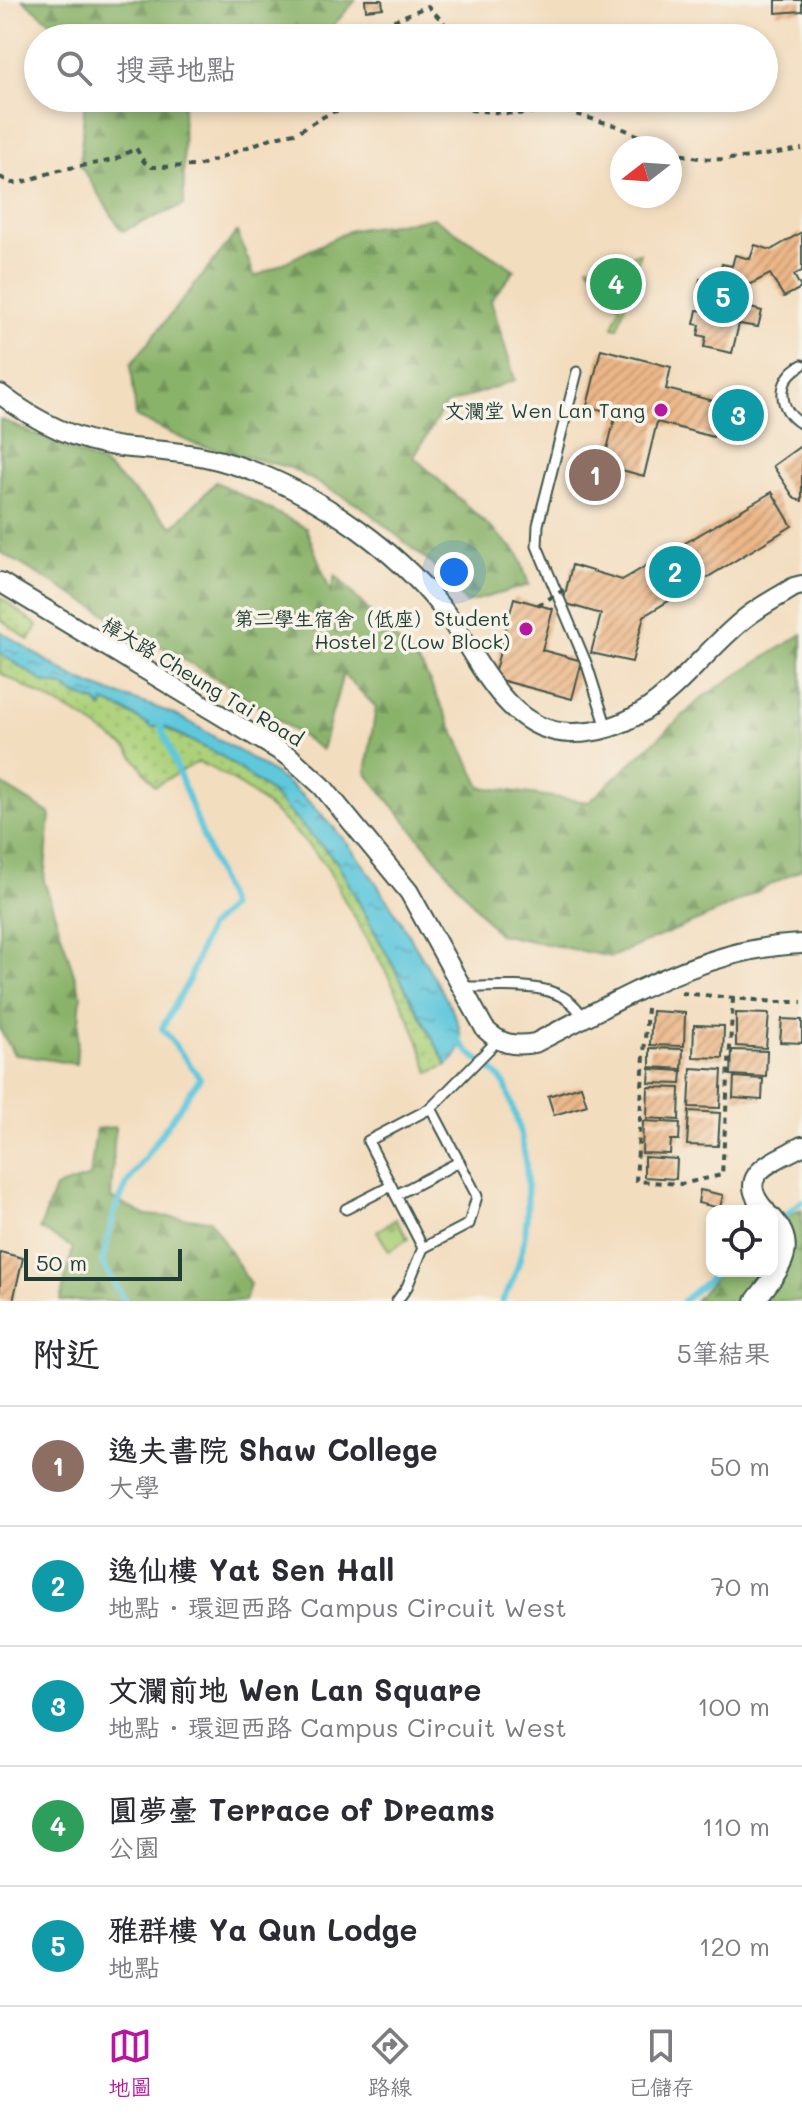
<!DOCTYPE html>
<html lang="zh-TW">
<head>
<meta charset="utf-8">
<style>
  :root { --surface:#fff; --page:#f7f7f7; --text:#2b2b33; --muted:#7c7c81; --line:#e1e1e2; --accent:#b5179e }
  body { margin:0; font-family:Mali,"LXGW WenKai TC",sans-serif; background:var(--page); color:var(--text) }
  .controls { position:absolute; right:24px; bottom:24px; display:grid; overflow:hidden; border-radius:16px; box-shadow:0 4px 12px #0003 }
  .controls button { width:72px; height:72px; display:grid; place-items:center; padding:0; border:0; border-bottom:2px solid var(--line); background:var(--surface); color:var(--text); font:40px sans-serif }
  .compass { position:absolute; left:610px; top:136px; width:72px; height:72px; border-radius:50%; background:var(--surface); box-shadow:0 4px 12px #0003; rotate:253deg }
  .scale { position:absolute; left:24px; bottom:20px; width:158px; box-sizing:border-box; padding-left:8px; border:4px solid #1f3d34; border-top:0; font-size:22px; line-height:28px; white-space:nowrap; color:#1f3d34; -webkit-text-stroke:6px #f7f3e8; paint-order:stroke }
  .you { position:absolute; left:454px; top:572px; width:28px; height:28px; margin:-20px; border:6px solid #fff; border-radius:50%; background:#1a73e8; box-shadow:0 0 0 12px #1a73e833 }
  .badge { display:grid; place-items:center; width:52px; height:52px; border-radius:50%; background:var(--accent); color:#fff; font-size:26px; font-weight:700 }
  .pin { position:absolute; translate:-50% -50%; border:4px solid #fff; box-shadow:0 2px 8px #0006 }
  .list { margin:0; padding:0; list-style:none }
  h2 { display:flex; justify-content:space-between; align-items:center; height:104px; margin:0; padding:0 32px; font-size:34px }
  h2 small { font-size:26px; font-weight:400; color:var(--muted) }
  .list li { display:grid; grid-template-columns:52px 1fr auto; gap:24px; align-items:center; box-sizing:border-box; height:120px; padding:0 32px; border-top:2px solid var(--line) }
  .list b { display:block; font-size:30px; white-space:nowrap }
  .list p { margin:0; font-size:26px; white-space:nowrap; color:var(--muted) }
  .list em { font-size:26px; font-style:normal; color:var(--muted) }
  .icon { flex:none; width:44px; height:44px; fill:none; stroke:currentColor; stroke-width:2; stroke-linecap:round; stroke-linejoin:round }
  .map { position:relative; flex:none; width:802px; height:1301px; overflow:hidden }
  .search { position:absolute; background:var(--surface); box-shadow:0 4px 12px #0003; left:24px; right:24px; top:24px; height:88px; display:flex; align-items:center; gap:20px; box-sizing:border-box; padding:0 28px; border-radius:44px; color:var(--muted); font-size:30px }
  .sheet { height:704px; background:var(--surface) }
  nav { display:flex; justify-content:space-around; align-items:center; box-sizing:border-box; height:112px; border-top:2px solid var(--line); background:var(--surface); font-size:22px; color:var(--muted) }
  nav a { display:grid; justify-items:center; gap:4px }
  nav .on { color:var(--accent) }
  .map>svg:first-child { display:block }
  .grass { fill:url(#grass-dots); stroke:#668757; stroke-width:2 }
  .forest { fill:url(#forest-firs); stroke:#54784f; stroke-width:2 }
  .cemetery { fill:url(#cemetery-stones); stroke:#668757; stroke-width:2 }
  .park { fill:url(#park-tufts); stroke:#668757; stroke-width:2 }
  .water { fill:url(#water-ripples); stroke:#408288; stroke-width:2 }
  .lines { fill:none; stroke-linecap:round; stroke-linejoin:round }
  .stream { stroke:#60c8dc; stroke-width:6 }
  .building { fill:url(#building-hatch) }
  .service-casing { stroke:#3f5549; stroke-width:13 }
  .minor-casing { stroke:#3f5549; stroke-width:22 }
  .path { stroke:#3f5549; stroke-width:4; stroke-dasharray:6 6; stroke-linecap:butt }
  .service { stroke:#fff; stroke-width:9 }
  .minor { stroke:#fff; stroke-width:18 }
  .path-bridge { stroke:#3f5549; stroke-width:4; stroke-dasharray:6 6; stroke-linecap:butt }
  .poi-dot { fill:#b5179e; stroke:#f7f3e8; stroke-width:3 }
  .labels { text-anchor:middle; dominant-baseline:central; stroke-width:7; stroke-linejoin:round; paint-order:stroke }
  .poi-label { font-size:20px; fill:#1f3d34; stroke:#f7f3e8; text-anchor:end }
  .street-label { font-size:20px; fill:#1f3d34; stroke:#f7f3e8 }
</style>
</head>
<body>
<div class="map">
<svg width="802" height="1301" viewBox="0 0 802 1301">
  <defs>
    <pattern id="grass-dots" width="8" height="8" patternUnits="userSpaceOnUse" patternTransform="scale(2)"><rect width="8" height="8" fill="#add17a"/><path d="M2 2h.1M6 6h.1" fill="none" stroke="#94b46a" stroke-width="1.8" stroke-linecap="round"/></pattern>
    <pattern id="forest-firs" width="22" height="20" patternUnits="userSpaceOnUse" patternTransform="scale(2)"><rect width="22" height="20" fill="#8ab36a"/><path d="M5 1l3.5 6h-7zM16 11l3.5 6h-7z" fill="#709358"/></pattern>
    <pattern id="cemetery-stones" width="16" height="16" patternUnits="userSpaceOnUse" patternTransform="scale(2)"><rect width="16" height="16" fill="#add17a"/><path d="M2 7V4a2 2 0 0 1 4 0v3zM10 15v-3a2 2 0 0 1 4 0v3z" fill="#94b46a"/></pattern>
    <pattern id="park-tufts" width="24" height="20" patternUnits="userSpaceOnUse" patternTransform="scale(2)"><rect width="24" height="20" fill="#add17a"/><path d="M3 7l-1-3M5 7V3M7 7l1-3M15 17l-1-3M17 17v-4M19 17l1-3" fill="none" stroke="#94b46a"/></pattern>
    <pattern id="water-ripples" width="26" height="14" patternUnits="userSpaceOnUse" patternTransform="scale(2)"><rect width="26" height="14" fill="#60c8dc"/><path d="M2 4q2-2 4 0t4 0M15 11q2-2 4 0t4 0" fill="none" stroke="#4fa4b3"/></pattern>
    <pattern id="building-hatch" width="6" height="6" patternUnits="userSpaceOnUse" patternTransform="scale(2)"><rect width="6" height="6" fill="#edb788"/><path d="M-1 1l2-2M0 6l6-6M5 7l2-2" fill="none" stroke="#bf9670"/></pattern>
  </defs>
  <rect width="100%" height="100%" fill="#f7f3e8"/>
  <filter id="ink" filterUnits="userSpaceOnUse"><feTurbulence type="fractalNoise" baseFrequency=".0125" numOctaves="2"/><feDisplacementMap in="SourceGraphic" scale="16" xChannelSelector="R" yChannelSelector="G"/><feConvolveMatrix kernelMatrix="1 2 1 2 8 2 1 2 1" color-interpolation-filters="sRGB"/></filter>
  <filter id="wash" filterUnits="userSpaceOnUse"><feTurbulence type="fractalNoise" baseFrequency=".006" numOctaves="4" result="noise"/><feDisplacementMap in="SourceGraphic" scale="32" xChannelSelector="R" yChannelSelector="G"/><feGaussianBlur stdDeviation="1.8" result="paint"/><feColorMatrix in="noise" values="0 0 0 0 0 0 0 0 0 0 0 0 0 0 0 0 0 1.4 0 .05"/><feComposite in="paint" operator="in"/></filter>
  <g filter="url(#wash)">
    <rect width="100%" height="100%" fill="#f3ddbf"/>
    <!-- grass -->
    <g class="grass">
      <path d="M 0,597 L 38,626 L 29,640 L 0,619 Z"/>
      <path d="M 0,653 L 44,682 L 63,686 L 74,694 L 96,702 L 102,708 L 104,699 L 153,728 L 161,726 L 223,757 L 268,790 L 337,862 L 447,1065 L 429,1073 C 412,1011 378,958 346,903 C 338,890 332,872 322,861 C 287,821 248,783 198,762 L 155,786 L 128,749 L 83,718 L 0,673 Z"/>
    </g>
    <!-- forest -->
    <g class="forest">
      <path d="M 23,0 L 356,0 L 322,38 L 71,38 Z"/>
      <path d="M 85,98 L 183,98 L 184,205 L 122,231 L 80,165 Z"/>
      <path d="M 434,218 L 515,270 L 491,300 L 515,380 L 445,405 L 414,457 L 518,553 L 529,585 L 466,603 L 433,565 L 362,507 L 291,468 L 194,444 L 136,417 L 131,364 L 237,232 L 255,277 L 351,230 Z"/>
      <path d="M 0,419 L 103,464 L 173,527 L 216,482 L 306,528 L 331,593 L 335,575 L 423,668 L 481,787 L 589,802 L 704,696 L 802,634 L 802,869 L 706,917 L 611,957 L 498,934 L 366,773 L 376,707 L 343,674 L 322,750 L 227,685 L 0,552 Z"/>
      <path d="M 0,783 L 50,814 L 44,881 L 81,995 L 76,1064 L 14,1054 L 0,1030 Z"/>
      <path d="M 115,1127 L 111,1198 L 145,1215 L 210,1220 L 250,1284 L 245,1301 L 60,1301 L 73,1248 L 40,1229 L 55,1188 L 90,1177 L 96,1129 Z"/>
      <path d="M 802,1209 L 802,1301 L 695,1301 L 721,1271 L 772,1271 L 772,1224 Z"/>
    </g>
    <!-- cemetery -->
    <path class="cemetery" d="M 396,1219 L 408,1239 L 389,1251 L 377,1231 Z"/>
    <!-- park -->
    <path class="park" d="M 640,253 L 618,328 L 613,327 L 620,307 L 588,266 Z"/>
    <!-- water -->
    <path class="water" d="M 0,631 C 24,646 48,663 72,676 C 105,694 142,700 175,715 C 192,722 207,733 223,742 C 252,758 284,778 308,801 C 362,852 398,916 435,979 C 449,1005 478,1042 447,1065 L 337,862 L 268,790 L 223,757 L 159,724 L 153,728 L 126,711 L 104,702 L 103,708 L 96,702 L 74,694 L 63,686 L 44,682 L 0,653 Z"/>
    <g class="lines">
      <!-- stream -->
      <g class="stream">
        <path d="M 459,1040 C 469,1058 492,1065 503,1082 C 508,1088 509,1098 512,1105 C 533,1162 535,1248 502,1301"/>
        <path d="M 777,1222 L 802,1201"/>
        <path d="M 125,1301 L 102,1263 L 115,1210 L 128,1182 L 200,1078 L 162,1028 L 189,980 L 208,928 L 230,907 L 161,726 L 155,720"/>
        <path d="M 683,1301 L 719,1271"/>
      </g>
    </g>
    <g id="blocks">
      <!-- building -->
      <g class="building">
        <path d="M 365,0 L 382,0 L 383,8 L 366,10 Z"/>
        <path d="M 776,0 L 802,0 L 802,11 L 776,13 Z"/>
        <path d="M 228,98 L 266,98 L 266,100 L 229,106 Z"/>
        <path d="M 802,232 L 802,271 L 794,275 L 801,288 L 784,297 L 770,274 L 751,284 L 741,283 L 735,304 L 762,311 L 758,327 L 739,324 L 732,353 L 704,347 L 706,337 L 698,335 L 700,325 L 694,324 L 697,310 L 705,311 L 710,290 L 698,288 L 700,279 L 709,281 L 711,272 L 720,273 L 722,264 L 732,266 L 735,255 L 750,259 L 755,245 L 771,250 Z"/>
        <path d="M 601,349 L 671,367 L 666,389 L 722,403 L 713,437 L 657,422 L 644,476 L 603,465 L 616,414 L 587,406 Z"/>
        <path d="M 802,445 L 802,501 L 795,499 L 773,466 Z"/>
        <path d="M 772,492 L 792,526 L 644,616 L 632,662 L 591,653 L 601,614 L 563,603 L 572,565 L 622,580 Z"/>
        <path d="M 514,598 L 553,609 L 542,650 L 582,661 L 572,699 L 493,678 Z"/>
        <path d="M 652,1011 L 685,1013 L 684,1046 L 650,1045 Z"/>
        <path d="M 736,1013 L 769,1014 L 766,1048 L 736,1046 Z"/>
        <path d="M 782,1019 L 802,1020 L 802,1043 L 780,1042 Z"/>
        <path d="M 694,1025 L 724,1026 L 723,1058 L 693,1057 Z"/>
        <path d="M 650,1048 L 683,1049 L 682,1069 L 650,1067 Z"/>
        <path d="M 732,1050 L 767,1051 L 766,1077 L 731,1075 Z"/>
        <path d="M 691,1068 L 722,1070 L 720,1108 L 689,1107 Z"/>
        <path d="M 650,1069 L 682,1071 L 681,1084 L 649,1083 Z"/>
        <path d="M 734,1077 L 763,1079 L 762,1100 L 733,1098 Z"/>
        <path d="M 581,1086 L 587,1105 L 554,1115 L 548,1096 Z"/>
        <path d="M 648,1087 L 680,1088 L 679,1120 L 647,1118 Z"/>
        <path d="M 689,1111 L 720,1113 L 718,1146 L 687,1145 Z"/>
        <path d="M 643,1121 L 680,1123 L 679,1140 L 671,1140 L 670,1154 L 642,1153 Z"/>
        <path d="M 644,1157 L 677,1159 L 676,1179 L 644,1177 Z"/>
        <path d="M 700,1190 L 723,1195 L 720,1208 L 698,1203 Z"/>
        <path d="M 0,1252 L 23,1258 L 13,1301 L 0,1300 Z"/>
      </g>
    </g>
  </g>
  <g filter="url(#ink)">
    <use href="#blocks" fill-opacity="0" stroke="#3f5549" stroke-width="2"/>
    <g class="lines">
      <!-- service casing -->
      <g class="service-casing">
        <g id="service">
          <path d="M 802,365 C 776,379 777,410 802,424"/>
          <path d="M 577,372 L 538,525 L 537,546 L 587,665 L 607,728"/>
          <path d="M 463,987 C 503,988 562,977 583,1018"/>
          <path d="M 431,1108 L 477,1196 L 469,1224 L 423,1248 L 368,1141 L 431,1108 L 498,1040"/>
          <path d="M 396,1195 L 459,1162"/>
          <path d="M 346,1209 L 391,1186"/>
          <path d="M 397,1301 L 407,1287 L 423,1248"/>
        </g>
      </g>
      <!-- minor casing -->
      <g class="minor-casing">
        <g id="minor">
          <path d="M 0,394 C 35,421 76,441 121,447 C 149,450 177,451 205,457 C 261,469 312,496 358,529 C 387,550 415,575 438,603 C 476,648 501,732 571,733 C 651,734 688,665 743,620 C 758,607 777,598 794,587 L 802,585"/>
          <path d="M 0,582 L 290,757 L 322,786 L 409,892 L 485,1029 C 500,1044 513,1047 535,1043 C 618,1001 706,947 802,944"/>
          <path d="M 766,1211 C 732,1174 773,1162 802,1146"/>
          <path d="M 755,1301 C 777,1272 802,1250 772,1217"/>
        </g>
      </g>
      <!-- path -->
      <g class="path">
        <path d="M 362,38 L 390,22 L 428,6 L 458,38"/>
        <path d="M 436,98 L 469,110 L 518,114 L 557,109 L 617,126 L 666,148"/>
        <path d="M 516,98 L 530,113"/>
        <path d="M 670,150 C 710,168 760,155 802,149"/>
        <path d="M 0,177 L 12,183 L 20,183 L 59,170 L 114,160 L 136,148 L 144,162 L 152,167 L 198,166 L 274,137 L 295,133 L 332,112 L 401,98"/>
        <path d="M 681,993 L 776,1002 L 802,1002"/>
        <path d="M 647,1008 L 636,1181 L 681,1184 L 722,1175 L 733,999"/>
      </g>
      <!-- service -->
      <use href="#service" class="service"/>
      <!-- minor -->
      <use href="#minor" class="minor"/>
      <!-- path-bridge -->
      <path class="path-bridge" d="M 538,605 L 567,588"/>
    </g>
  </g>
  <!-- markers -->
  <g class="poi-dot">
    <circle cx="661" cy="410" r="8"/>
    <circle cx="526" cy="629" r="8"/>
  </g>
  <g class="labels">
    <!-- poi labels -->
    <g class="poi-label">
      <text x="645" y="410">文瀾堂 Wen Lan Tang</text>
      <text x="510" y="618">第二學生宿舍（低座）Student<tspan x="510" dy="23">Hostel 2 (Low Block)</tspan></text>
    </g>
    <!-- street labels -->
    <g class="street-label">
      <text transform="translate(203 681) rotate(31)">樟大路 Cheung Tai Road</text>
    </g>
  </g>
</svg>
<div class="controls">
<button><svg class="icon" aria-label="locate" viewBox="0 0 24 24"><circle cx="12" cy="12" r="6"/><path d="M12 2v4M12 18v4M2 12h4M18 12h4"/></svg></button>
</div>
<svg class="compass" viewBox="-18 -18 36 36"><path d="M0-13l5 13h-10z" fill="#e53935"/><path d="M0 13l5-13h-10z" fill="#7c7c81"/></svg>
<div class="scale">50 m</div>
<div class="you"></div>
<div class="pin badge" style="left:595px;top:475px;background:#8d6e63">1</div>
<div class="pin badge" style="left:675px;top:572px;background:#0f9aa8">2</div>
<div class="pin badge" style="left:738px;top:415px;background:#0f9aa8">3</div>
<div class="pin badge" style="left:616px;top:284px;background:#2e9e5b">4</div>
<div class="pin badge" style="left:723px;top:297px;background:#0f9aa8">5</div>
<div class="search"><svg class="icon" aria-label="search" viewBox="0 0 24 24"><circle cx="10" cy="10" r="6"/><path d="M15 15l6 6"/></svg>搜尋地點</div>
</div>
<section class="sheet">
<h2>附近<small>5筆結果</small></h2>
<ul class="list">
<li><span class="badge" style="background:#8d6e63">1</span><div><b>逸夫書院 Shaw College</b><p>大學</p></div><em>50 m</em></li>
<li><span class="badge" style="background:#0f9aa8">2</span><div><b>逸仙樓 Yat Sen Hall</b><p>地點 · 環迴西路 Campus Circuit West</p></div><em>70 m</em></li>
<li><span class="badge" style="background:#0f9aa8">3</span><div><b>文瀾前地 Wen Lan Square</b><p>地點 · 環迴西路 Campus Circuit West</p></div><em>100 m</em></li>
<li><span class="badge" style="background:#2e9e5b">4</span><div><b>圓夢臺 Terrace of Dreams</b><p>公園</p></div><em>110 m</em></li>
<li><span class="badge" style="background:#0f9aa8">5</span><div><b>雅群樓 Ya Qun Lodge</b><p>地點</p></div><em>120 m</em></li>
</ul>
</section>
<nav>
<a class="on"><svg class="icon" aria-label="map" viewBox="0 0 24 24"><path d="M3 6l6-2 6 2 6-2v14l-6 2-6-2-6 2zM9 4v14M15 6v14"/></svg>地圖</a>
<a><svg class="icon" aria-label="directions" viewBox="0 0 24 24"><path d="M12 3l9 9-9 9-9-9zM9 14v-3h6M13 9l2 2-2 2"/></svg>路線</a>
<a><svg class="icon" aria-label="saved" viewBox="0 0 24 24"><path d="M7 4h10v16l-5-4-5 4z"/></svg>已儲存</a>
</nav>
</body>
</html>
